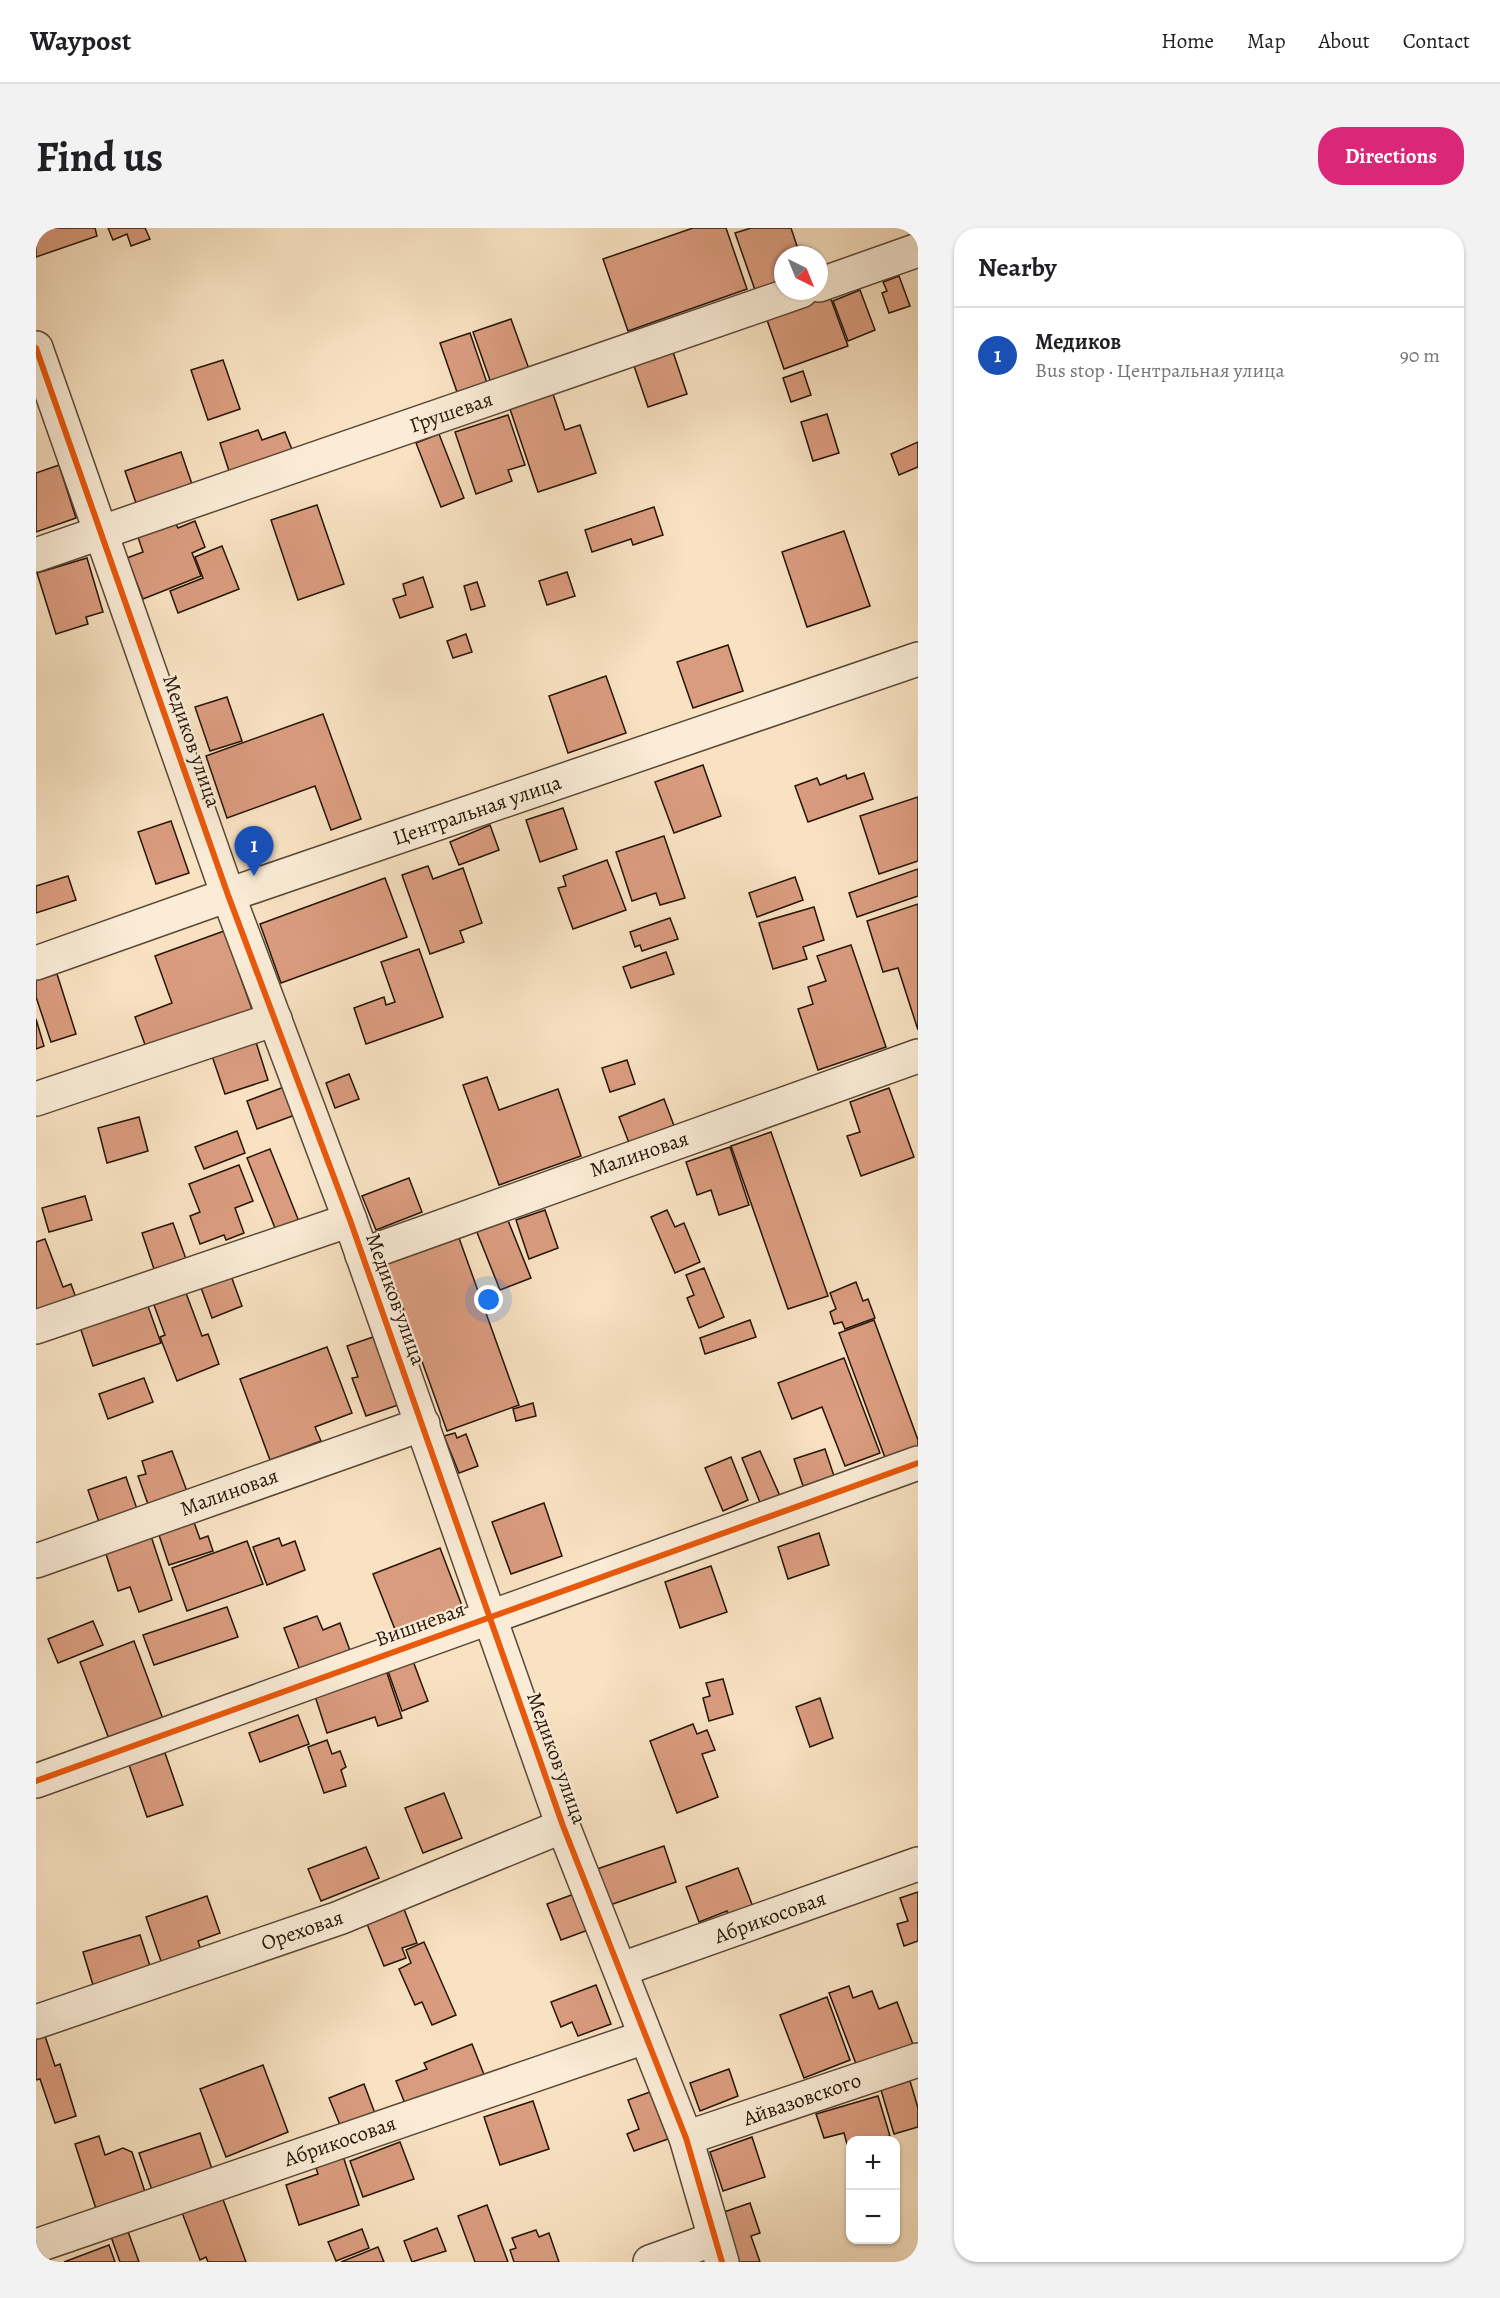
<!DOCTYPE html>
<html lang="en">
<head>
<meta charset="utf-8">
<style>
  :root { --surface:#fff; --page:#f2f2f2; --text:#202124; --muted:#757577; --line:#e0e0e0; --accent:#db2777 }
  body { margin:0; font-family:Alegreya,serif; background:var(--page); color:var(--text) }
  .controls { position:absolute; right:18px; bottom:18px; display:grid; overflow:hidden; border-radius:12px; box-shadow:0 2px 4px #0004 }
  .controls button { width:54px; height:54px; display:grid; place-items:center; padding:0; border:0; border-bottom:2px solid var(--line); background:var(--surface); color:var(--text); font:30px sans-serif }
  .compass { position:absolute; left:738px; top:18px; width:54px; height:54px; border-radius:50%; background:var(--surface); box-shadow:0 2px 4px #0004; rotate:137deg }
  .you { position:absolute; left:453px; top:1072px; width:21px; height:21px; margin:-15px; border:4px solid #fff; border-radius:50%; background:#1a73e8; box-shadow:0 0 0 9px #1a73e833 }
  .badge { display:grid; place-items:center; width:39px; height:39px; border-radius:50%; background:var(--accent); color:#fff; font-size:20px; font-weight:700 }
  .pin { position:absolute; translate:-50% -50px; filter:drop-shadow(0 2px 3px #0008) }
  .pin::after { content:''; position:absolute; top:32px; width:21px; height:18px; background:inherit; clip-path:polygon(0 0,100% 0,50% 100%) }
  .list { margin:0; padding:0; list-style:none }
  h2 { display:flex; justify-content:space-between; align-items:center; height:78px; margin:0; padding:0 24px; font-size:26px }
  h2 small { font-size:20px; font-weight:400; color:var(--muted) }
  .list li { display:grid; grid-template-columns:39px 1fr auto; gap:18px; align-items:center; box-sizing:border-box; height:96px; padding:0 24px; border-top:2px solid var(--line) }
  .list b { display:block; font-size:22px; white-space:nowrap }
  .list p { margin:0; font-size:20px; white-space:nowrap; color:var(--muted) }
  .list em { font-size:20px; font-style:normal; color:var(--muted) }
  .map { position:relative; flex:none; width:882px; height:2034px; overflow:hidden; border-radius:24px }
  header { display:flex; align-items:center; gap:36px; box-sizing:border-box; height:84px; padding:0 30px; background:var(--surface); border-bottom:2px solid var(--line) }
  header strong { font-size:28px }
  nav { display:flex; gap:33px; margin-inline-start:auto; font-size:21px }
  .intro { display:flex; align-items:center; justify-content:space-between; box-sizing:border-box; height:144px; padding:0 36px }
  h1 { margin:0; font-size:42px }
  .button { padding:15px 27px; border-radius:24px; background:var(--accent); color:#fff; font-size:21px; font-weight:700 }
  main { display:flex; gap:36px; padding:0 36px }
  aside { flex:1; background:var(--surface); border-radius:24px; box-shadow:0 2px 4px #0004 }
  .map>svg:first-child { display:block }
  .building { fill:#da9c7f; stroke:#261507; stroke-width:1.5 }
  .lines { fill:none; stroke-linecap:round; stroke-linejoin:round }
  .minor-casing { stroke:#5a4836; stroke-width:36 }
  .minor { stroke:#faecd7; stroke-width:33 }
  .cycleway-casing { stroke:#faecd7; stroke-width:10 }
  .cycleway { stroke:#e8590c; stroke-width:6 }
  .labels { text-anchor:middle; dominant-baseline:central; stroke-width:4.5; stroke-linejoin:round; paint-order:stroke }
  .street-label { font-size:21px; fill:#261507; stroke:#faecd7 }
</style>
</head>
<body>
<header>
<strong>Waypost</strong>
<nav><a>Home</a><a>Map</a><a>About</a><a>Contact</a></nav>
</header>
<div class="intro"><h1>Find us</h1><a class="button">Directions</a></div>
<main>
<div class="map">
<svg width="882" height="2034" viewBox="0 0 882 2034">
  <rect width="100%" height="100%" fill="#f8e2c2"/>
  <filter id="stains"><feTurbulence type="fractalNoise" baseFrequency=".00333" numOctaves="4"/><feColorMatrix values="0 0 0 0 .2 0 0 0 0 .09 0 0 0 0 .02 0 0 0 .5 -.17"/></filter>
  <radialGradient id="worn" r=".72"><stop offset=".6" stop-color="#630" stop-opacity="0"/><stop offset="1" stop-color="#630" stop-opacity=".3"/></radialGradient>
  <!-- building -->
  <g class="building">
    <path d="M 0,0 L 59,0 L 61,8 L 0,29 Z"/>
    <path d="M 72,0 L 109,0 L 114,11 L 95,18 L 91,6 L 77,12 Z"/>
    <path d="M 657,0 L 690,0 L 711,61 L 592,103 L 567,31 Z"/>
    <path d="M 715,0 L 755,0 L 764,27 L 747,27 L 747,53 L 719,62 L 699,5 Z"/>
    <path d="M 863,48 L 874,78 L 853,85 L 846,65 L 851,63 L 847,54 Z"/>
    <path d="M 824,62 L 839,102 L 812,113 L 797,73 Z"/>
    <path d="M 793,66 L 812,118 L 748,141 L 730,89 Z"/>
    <path d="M 475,91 L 493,141 L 455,155 L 437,104 Z"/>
    <path d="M 434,105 L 451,155 L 421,164 L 404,115 Z"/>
    <path d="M 637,124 L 651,166 L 612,179 L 598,138 Z"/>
    <path d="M 187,132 L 204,181 L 172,192 L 155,142 Z"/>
    <path d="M 767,143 L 775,167 L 755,174 L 747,150 Z"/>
    <path d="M 517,166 L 529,202 L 544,197 L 560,245 L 502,264 L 474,181 Z"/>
    <path d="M 791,186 L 803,225 L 777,233 L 765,194 Z"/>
    <path d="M 472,187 L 489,237 L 472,242 L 476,253 L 440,266 L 419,204 Z"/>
    <path d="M 222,202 L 226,212 L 249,204 L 257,224 L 194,246 L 184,215 Z"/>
    <path d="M 403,206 L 428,270 L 405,279 L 380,215 Z"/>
    <path d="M 882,214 L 882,239 L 863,247 L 855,226 Z"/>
    <path d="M 145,224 L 157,259 L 101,278 L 89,243 Z"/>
    <path d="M 23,237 L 40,290 L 0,304 L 0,245 Z"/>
    <path d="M 281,277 L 308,356 L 262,372 L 235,292 Z"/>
    <path d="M 618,279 L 627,307 L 597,317 L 595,311 L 556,324 L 549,302 Z"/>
    <path d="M 138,292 L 142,300 L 159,293 L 169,319 L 156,325 L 165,348 L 107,371 L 91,330 L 107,324 L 101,306 Z"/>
    <path d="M 808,303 L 834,378 L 771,399 L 746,324 Z"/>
    <path d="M 186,318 L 203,361 L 142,385 L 134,363 L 167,350 L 159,329 Z"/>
    <path d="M 51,330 L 67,384 L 50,389 L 52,396 L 20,406 L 1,345 Z"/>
    <path d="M 531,344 L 539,368 L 511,377 L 503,353 Z"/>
    <path d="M 387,349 L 397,379 L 364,390 L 357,371 L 370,367 L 367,356 Z"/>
    <path d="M 441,354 L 449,378 L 435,382 L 428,358 Z"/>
    <path d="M 430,406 L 436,424 L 417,430 L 411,413 Z"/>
    <path d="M 692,417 L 707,463 L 657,480 L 641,434 Z"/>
    <path d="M 570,448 L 590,505 L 532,525 L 513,468 Z"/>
    <path d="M 191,469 L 206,513 L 174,523 L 159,479 Z"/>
    <path d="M 287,486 L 325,591 L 295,602 L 279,558 L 191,590 L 170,528 Z"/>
    <path d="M 667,537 L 685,588 L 638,605 L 619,554 Z"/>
    <path d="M 828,545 L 837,571 L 772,594 L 759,558 L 781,550 L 784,557 L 810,547 L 811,551 Z"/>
    <path d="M 882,569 L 882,633 L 843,646 L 824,588 Z"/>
    <path d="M 527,580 L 541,621 L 504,634 L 490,592 Z"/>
    <path d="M 135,593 L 153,645 L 120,656 L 102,604 Z"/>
    <path d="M 454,597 L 463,622 L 423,637 L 414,614 Z"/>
    <path d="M 628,608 L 649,670 L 624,677 L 620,665 L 596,673 L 580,624 Z"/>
    <path d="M 571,632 L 590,682 L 537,701 L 522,660 L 530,658 L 527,648 Z"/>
    <path d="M 392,638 L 397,651 L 427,640 L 446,695 L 424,703 L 428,714 L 394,726 L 366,647 Z"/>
    <path d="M 882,641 L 882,668 L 821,689 L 813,665 Z"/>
    <path d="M 32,648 L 40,672 L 0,685 L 0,658 Z"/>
    <path d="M 759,649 L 767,672 L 721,689 L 713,665 Z"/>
    <path d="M 349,650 L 371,709 L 245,755 L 224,696 Z"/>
    <path d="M 882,676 L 882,802 L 862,740 L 847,744 L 831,693 Z"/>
    <path d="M 778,679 L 788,712 L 767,719 L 771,731 L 737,741 L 723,695 Z"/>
    <path d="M 634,690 L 642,711 L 606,723 L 604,717 L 599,719 L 594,704 Z"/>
    <path d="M 188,703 L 218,787 L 112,825 L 99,789 L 136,775 L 119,728 Z"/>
    <path d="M 815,717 L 850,819 L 782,842 L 762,781 L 777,776 L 772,759 L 790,753 L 781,728 Z"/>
    <path d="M 383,721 L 407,789 L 330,816 L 318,780 L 348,769 L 350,777 L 359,774 L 345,734 Z"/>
    <path d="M 630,724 L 638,746 L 595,760 L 587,739 Z"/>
    <path d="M 21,746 L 40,806 L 15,814 L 0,769 L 0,752 Z"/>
    <path d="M 0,791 L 8,818 L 0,821 Z"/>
    <path d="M 219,811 L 232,852 L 189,866 L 175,825 Z"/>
    <path d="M 591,832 L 599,856 L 574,864 L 566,840 Z"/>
    <path d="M 313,846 L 323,871 L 299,880 L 290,855 Z"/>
    <path d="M 451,849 L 463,882 L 522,861 L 545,928 L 463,957 L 427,857 Z"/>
    <path d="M 248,859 L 259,887 L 221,901 L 211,873 Z"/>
    <path d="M 853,860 L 878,929 L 825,948 L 811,908 L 824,904 L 814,874 Z"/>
    <path d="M 628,871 L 640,903 L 595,920 L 583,889 Z"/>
    <path d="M 103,889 L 112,923 L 71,935 L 62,900 Z"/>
    <path d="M 201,903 L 209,925 L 168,941 L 159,919 Z"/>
    <path d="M 735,904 L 792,1068 L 752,1081 L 695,918 Z"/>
    <path d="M 694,919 L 713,977 L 683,987 L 675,962 L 661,967 L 650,934 Z"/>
    <path d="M 234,921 L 264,996 L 241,1005 L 211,930 Z"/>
    <path d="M 203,937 L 217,973 L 199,980 L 208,1005 L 190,1012 L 188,1007 L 164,1016 L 154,988 L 164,984 L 153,956 Z"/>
    <path d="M 373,950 L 386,984 L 340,1002 L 326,968 Z"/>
    <path d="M 49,968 L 56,992 L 13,1004 L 6,980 Z"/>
    <path d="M 509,982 L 522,1020 L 493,1031 L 480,992 Z"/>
    <path d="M 631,982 L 639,999 L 648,995 L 664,1034 L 639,1045 L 615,989 Z"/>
    <path d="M 471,990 L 495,1050 L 464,1062 L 440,1002 Z"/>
    <path d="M 137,995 L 150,1031 L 118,1041 L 106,1005 Z"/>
    <path d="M 423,1010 L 483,1177 L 411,1203 L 351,1036 Z"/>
    <path d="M 9,1011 L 27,1059 L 35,1056 L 40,1070 L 0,1085 L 0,1014 Z"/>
    <path d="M 668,1040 L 688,1089 L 663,1100 L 651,1070 L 658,1067 L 650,1047 Z"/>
    <path d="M 194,1045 L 206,1078 L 176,1090 L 164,1057 Z"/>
    <path d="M 820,1054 L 827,1073 L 832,1071 L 839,1090 L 809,1101 L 806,1094 L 798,1096 L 794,1084 L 800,1081 L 794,1065 Z"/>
    <path d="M 150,1065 L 166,1108 L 172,1106 L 183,1136 L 141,1153 L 124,1109 L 129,1107 L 118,1077 Z"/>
    <path d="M 108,1067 L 125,1115 L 57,1138 L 41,1090 Z"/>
    <path d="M 714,1092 L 720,1109 L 669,1126 L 664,1110 Z"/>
    <path d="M 838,1092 L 882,1212 L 882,1224 L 851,1235 L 803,1105 Z"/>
    <path d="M 337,1109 L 362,1177 L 330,1188 L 316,1150 L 322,1149 L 311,1118 Z"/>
    <path d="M 291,1119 L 316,1185 L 279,1199 L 285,1213 L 234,1232 L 204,1151 Z"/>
    <path d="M 808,1130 L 844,1225 L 809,1238 L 786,1179 L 756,1191 L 742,1155 Z"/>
    <path d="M 108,1150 L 117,1174 L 72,1191 L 63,1166 Z"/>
    <path d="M 497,1175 L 500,1188 L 480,1193 L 477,1181 Z"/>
    <path d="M 419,1205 L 421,1210 L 430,1206 L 442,1238 L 423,1245 L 408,1208 Z"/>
    <path d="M 789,1221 L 798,1248 L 767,1258 L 758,1231 Z"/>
    <path d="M 136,1223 L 152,1266 L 113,1279 L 102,1248 L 110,1246 L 106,1233 Z"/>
    <path d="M 724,1223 L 744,1268 L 725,1277 L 706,1230 Z"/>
    <path d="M 695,1229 L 712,1272 L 687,1283 L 669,1240 Z"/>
    <path d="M 90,1249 L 103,1287 L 65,1300 L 52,1262 Z"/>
    <path d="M 508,1275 L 526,1328 L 475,1346 L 456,1294 Z"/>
    <path d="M 155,1286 L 164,1311 L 172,1308 L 177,1323 L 133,1337 L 120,1298 Z"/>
    <path d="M 114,1305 L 136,1372 L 103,1384 L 94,1359 L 82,1363 L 68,1320 Z"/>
    <path d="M 783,1305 L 793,1337 L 752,1351 L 742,1319 Z"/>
    <path d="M 243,1310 L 246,1318 L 259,1313 L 269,1342 L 231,1357 L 217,1319 Z"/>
    <path d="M 211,1313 L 227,1356 L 151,1383 L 136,1340 Z"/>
    <path d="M 404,1320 L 428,1383 L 362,1409 L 337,1346 Z"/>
    <path d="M 675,1338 L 691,1384 L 644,1400 L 629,1354 Z"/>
    <path d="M 191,1379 L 202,1409 L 118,1437 L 107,1407 Z"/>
    <path d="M 281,1388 L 287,1402 L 304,1395 L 316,1428 L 266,1448 L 248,1400 Z"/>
    <path d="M 57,1393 L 67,1417 L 22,1435 L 12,1411 Z"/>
    <path d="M 98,1413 L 127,1491 L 73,1511 L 44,1434 Z"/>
    <path d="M 377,1433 L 392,1473 L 366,1483 L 352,1443 Z"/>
    <path d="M 349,1439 L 366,1490 L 342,1498 L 339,1489 L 291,1505 L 277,1462 Z"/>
    <path d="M 687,1451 L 697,1486 L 673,1493 L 667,1470 L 674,1468 L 670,1455 Z"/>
    <path d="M 784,1470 L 797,1510 L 774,1519 L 760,1479 Z"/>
    <path d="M 262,1487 L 273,1516 L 224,1534 L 213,1505 Z"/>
    <path d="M 657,1496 L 661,1506 L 671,1502 L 679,1522 L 666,1526 L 682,1569 L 641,1585 L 614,1513 Z"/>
    <path d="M 291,1512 L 296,1526 L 304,1523 L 310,1539 L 305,1542 L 310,1558 L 288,1565 L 272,1519 Z"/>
    <path d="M 129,1525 L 147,1577 L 111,1589 L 93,1537 Z"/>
    <path d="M 408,1565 L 426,1610 L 387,1625 L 369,1580 Z"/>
    <path d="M 628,1618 L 640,1654 L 574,1677 L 561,1641 Z"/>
    <path d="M 330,1619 L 343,1650 L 285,1673 L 272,1641 Z"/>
    <path d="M 702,1640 L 719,1684 L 695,1694 L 691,1683 L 663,1694 L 650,1659 Z"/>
    <path d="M 882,1664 L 882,1713 L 868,1718 L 861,1696 L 872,1693 L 864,1670 Z"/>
    <path d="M 538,1666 L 552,1702 L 525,1712 L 511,1676 Z"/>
    <path d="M 171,1668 L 184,1705 L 162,1713 L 166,1725 L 127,1739 L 110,1689 Z"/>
    <path d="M 368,1681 L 381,1715 L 366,1720 L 370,1730 L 348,1738 L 331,1696 Z"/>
    <path d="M 104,1707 L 114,1738 L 57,1757 L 47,1724 Z"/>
    <path d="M 388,1714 L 420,1787 L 396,1797 L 386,1774 L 379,1777 L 363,1741 L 375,1735 L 370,1722 Z"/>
    <path d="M 560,1757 L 575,1796 L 542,1808 L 536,1794 L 525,1799 L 515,1774 Z"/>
    <path d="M 813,1758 L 817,1770 L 836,1763 L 843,1781 L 861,1774 L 878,1819 L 822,1841 L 793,1765 Z"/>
    <path d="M 791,1769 L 814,1832 L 768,1850 L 744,1787 Z"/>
    <path d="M 8,1805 L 19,1838 L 24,1836 L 40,1888 L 19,1895 L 4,1851 L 0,1852 L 0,1808 Z"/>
    <path d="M 436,1816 L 449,1849 L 370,1878 L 360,1853 L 391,1841 L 388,1835 Z"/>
    <path d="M 227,1837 L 252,1904 L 190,1929 L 164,1861 Z"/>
    <path d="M 693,1841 L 702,1868 L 664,1883 L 654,1855 Z"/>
    <path d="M 874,1853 L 882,1880 L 882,1899 L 858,1906 L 845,1862 Z"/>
    <path d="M 328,1856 L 340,1888 L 306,1902 L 293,1870 Z"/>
    <path d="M 614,1864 L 632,1911 L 598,1923 L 591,1906 L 603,1901 L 592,1872 Z"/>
    <path d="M 842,1868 L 854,1908 L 837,1912 L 814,1912 L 814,1919 L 812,1920 L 808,1905 L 788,1910 L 780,1886 Z"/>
    <path d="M 497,1873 L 513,1921 L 464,1937 L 448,1889 Z"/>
    <path d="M 164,1905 L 176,1941 L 116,1962 L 103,1925 Z"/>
    <path d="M 63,1908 L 69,1927 L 87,1920 L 96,1924 L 111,1970 L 62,1987 L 39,1916 Z"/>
    <path d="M 716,1909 L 729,1949 L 687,1963 L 674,1924 Z"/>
    <path d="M 364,1914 L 378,1951 L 327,1969 L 314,1933 Z"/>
    <path d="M 306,1925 L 323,1977 L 263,1997 L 250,1957 L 282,1946 L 278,1934 Z"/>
    <path d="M 185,1966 L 210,2034 L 172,2034 L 170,2029 L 164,2032 L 145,1982 Z"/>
    <path d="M 714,1975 L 724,2005 L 715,2008 L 724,2034 L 702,2034 L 685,1985 Z"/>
    <path d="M 451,1977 L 472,2034 L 439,2034 L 422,1988 Z"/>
    <path d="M 90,1998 L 103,2034 L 84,2034 L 73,2003 Z"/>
    <path d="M 401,2000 L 410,2023 L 376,2034 L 368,2013 Z"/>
    <path d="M 326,2001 L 333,2020 L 300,2033 L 292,2014 Z"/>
    <path d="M 500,2002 L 503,2009 L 513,2005 L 523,2034 L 478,2034 L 474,2022 L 480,2020 L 476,2010 Z"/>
    <path d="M 73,2017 L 79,2034 L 28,2034 Z"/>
    <path d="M 342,2019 L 348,2034 L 305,2034 Z"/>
  </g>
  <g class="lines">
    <!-- minor casing -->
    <g class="minor-casing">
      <g id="minor">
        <path d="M 783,57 L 882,22"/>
        <path d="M 0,120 L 192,667 L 314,992 L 527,1598 L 650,1910 L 686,2034"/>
        <path d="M 0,327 L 765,63"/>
        <path d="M 0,735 L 192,667 L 882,431"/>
        <path d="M 0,871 L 239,791"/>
        <path d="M 326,1027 L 882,828"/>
        <path d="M 0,1099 L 314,992"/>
        <path d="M 0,1333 L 387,1196"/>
        <path d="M 0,1553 L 882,1235"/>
        <path d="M 586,1741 L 882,1636"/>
        <path d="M 0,1794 L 303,1690 L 527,1598"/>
        <path d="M 650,1910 L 882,1832"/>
        <path d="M 0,2018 L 609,1809"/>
        <path d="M 614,2034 L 678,2011"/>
      </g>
    </g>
    <!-- minor -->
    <use href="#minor" class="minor"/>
    <!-- cycleway casing -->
    <g class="cycleway-casing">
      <g id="cycleway">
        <path d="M 0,120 L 192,667 L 314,992 L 527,1598 L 650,1910 L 686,2034"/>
        <path d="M 0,1553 L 882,1235"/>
      </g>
    </g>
    <!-- cycleway -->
    <use href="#cycleway" class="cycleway"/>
  </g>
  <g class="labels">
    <!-- street labels -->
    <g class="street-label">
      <text transform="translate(415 184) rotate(-19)">Грушевая</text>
      <text transform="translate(156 513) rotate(71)">Медиков улица</text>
      <text transform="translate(441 582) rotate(-19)">Центральная улица</text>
      <text transform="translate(603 926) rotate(-19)">Малиновая</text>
      <text transform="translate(360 1071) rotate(70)">Медиков улица</text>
      <text transform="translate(193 1264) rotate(-20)">Малиновая</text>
      <text transform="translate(384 1396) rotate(-20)">Вишневая</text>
      <text transform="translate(521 1530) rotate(70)">Медиков улица</text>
      <text transform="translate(734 1689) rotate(-20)">Абрикосовая</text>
      <text transform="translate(266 1702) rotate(-19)">Ореховая</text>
      <text transform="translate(766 1871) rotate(-19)">Айвазовского</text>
      <text transform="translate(304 1913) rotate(-19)">Абрикосовая</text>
    </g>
  </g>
  <rect width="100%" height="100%" filter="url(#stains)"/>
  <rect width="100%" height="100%" fill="url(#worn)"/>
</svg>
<div class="controls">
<button>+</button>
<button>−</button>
</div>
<svg class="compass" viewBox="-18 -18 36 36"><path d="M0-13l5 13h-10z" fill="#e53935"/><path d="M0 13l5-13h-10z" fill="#757577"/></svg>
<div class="you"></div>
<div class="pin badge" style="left:218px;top:648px;background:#1a4fb4">1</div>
</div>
<aside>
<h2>Nearby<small></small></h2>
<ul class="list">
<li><span class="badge" style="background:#1a4fb4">1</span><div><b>Медиков</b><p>Bus stop · Центральная улица</p></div><em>90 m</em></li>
</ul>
</aside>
</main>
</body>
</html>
